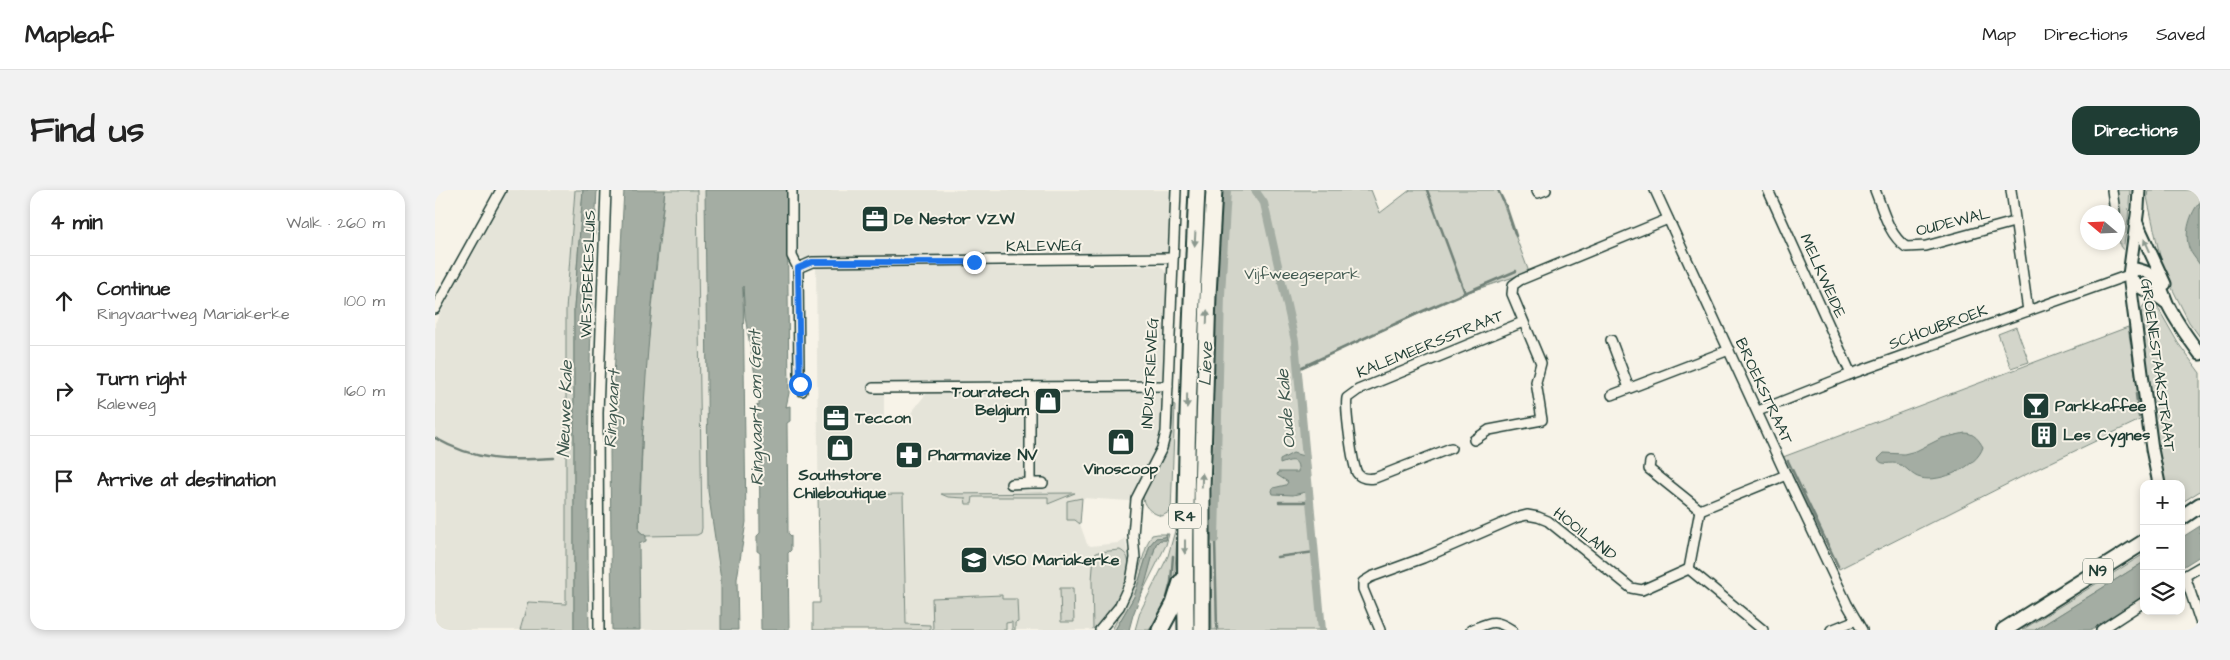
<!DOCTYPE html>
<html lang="en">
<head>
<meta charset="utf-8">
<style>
  :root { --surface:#fff; --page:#f2f2f2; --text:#222; --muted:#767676; --line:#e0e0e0; --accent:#1f3d34 }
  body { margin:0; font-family:"Architects Daughter",sans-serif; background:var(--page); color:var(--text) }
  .controls { position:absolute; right:15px; bottom:15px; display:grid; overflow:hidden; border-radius:10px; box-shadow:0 2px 8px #0003 }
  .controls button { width:45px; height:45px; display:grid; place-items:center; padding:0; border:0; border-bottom:1px solid var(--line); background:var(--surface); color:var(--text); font:25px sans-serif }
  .compass { position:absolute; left:1645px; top:15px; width:45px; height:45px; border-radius:50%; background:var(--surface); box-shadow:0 2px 8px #0003; rotate:289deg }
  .stop { position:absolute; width:15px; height:15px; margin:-11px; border:4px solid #1a73e8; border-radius:50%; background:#fff }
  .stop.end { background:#1a73e8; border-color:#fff; box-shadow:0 1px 5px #0008 }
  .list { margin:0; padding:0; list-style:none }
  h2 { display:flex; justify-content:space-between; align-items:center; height:65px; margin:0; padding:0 20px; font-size:21px }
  h2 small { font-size:16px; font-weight:400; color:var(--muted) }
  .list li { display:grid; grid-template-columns:32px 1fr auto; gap:15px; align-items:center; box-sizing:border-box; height:90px; padding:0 20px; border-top:1px solid var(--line) }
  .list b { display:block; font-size:19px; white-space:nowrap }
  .list p { margin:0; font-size:16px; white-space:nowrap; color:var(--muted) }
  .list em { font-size:16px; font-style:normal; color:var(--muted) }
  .icon { flex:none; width:28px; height:28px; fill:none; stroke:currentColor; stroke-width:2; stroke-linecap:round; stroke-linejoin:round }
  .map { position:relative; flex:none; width:1765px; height:440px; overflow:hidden; border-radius:15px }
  header { display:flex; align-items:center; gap:30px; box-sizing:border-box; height:70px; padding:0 25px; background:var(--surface); border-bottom:1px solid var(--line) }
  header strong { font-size:24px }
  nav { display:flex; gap:28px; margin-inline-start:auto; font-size:18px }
  .intro { display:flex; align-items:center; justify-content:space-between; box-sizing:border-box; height:120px; padding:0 30px }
  h1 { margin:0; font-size:35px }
  .button { padding:12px 22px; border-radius:15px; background:var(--accent); color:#fff; font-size:18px; font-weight:700 }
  main { display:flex; gap:30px; padding:0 30px }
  aside { flex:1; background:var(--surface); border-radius:15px; box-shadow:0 2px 8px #0003 }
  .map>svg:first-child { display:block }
  .built { fill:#e5e4d9 }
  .green { fill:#d3d5ca; stroke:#79897f }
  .water { fill:#a4ada3; stroke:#6f8077 }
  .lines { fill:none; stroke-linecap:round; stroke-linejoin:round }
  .stream { stroke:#6f8077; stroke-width:2.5 }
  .canal { stroke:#a4ada3; stroke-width:8 }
  .minor-casing { stroke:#1f3d34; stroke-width:12 }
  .tertiary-casing { stroke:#1f3d34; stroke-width:15 }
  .primary-casing { stroke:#1f3d34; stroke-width:18 }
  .trunk-casing { stroke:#1f3d34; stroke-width:19 }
  .minor { stroke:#f7f3e8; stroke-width:9 }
  .tertiary { stroke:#f7f3e8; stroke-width:11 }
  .primary { stroke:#f7f3e8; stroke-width:14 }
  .trunk { stroke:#f7f3e8; stroke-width:15 }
  .oneway { fill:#8b988e }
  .route { stroke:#1a73e8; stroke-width:6 }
  .labels { text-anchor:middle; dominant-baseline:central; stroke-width:4; stroke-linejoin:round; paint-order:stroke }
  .shield { fill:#f7f3e8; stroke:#60746a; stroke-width:1 }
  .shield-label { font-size:15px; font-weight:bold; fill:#1f3d34 }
  .poi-label { font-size:16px; font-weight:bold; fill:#1f3d34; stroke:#f7f3e8; text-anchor:start }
  .street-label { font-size:16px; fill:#1f3d34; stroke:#f7f3e8 }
  .park-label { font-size:16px; fill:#435b52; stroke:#f7f3e8 }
  .water-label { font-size:18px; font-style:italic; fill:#405950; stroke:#f7f3e8 }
</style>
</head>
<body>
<header>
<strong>Mapleaf</strong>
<nav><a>Map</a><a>Directions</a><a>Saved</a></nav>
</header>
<div class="intro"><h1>Find us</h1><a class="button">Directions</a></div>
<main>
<aside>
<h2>4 min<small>Walk · 260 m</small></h2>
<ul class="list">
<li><svg class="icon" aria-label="ahead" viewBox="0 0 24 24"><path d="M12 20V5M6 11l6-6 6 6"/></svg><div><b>Continue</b><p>Ringvaartweg Mariakerke</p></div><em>100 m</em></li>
<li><svg class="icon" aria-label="right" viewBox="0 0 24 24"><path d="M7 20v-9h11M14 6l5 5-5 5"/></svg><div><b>Turn right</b><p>Kaleweg</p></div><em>160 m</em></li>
<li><svg class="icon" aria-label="arrive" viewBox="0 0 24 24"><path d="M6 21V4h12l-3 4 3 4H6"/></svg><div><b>Arrive at destination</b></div></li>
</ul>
</aside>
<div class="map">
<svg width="1765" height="440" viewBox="0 0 1765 440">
  <rect width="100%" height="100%" fill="#f7f3e8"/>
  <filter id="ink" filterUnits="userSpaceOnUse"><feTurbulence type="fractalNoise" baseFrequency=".02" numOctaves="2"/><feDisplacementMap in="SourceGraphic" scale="10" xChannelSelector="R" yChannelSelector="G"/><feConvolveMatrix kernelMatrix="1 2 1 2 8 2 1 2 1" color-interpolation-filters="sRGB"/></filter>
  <g filter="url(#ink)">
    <!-- built -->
    <g class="built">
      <path d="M 73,0 L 140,0 L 131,120 L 131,415 L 93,412 L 85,440 L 0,440 L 0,133 Z"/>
      <path d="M 230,0 L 270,0 L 272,249 L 286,389 L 286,440 L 205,440 L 204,354 L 211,351 L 210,181 Z"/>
      <path d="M 363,0 L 739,0 L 736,60 L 726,65 L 363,68 Z"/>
      <path d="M 725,76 L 734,85 L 729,189 L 449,193 L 449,227 L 473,227 L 490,205 L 496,201 L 723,198 L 729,203 L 728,236 L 721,259 L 695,311 L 647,308 L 645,334 L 652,354 L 656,356 L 683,353 L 690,348 L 695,374 L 658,440 L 385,440 L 381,77 Z"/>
    </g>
    <!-- green -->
    <g class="green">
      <path d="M 140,0 L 148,0 L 139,118 L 139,440 L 85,440 L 93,412 L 131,414 L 131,120 Z"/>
      <path d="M 230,0 L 262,0 L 267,338 L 266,343 L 262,345 L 211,346 L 204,341 L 210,181 Z"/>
      <path d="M 787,0 L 936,0 L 945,23 L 975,0 L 1063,0 L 1094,82 L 1030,103 L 863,179 L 887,440 L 777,440 L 775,300 L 781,105 Z"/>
      <path d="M 1679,0 L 1695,0 L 1693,29 L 1688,60 L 1685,56 Z"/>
      <path d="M 1713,0 L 1765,0 L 1765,147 L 1754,132 L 1728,80 L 1712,7 Z"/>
      <path d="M 1712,111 L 1719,111 L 1743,153 L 1765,183 L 1765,301 L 1746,313 L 1746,294 L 1728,294 L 1714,216 L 1706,119 Z"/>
      <path d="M 1581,137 L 1594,172 L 1576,178 L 1563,144 Z"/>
      <path d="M 1693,137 L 1707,229 L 1604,278 L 1404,379 L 1348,267 Z"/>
      <path d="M 738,214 L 740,215 L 736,321 L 727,326 C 719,324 710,319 708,309 C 707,297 726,272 731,260 C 737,245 738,230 738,214 Z"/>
      <path d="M 640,303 L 613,314 L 613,307 L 538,307 L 537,314 L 531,314 L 530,308 L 513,307 L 506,304 Z"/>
      <path d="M 468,304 L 471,434 L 495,435 L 495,440 L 497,440 L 378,440 L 378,413 L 385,413 L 383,305 Z"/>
      <path d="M 647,308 L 645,334 L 640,330 L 632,330 L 632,311 Z"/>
      <path d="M 743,330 L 739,397 L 735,411 L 718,440 L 700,440 L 705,422 L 733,366 Z"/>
      <path d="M 723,344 L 730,344 L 729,347 L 721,348 L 715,355 L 699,407 L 680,440 L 677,440 L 698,398 L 713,352 L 717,345 Z"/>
      <path d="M 732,344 L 734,344 L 731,355 L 706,405 L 721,354 L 725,350 L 731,350 Z"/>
      <path d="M 685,360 C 705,369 687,406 678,420 C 673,427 664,433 658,439 L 657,390 L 659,365 L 663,362 Z"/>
      <path d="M 1709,364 L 1709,372 L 1600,440 L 1587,440 Z"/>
      <path d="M 625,398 L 638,398 L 639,432 L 626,432 Z"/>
      <path d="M 567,405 L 567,409 L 582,409 L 583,432 L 580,433 L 580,440 L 577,440 L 577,432 L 571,433 L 571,440 L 498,440 L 497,408 Z"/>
    </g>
    <!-- water -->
    <g class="water">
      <path d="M 148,0 L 162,0 C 154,147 151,293 154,440 L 139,440 L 139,118 Z"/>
      <path d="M 189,0 L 230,0 C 215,113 206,227 204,341 L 211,346 L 211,351 L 204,354 L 205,440 L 177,440 L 175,262 Z"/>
      <path d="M 270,0 L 352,0 L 354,203 L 351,217 L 355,216 L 355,231 L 352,233 L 353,343 L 356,346 L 356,360 L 353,363 L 354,440 L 326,440 L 325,363 L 322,361 L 322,346 L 325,343 L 324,234 L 322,232 L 321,215 L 324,216 L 324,208 L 310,127 L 308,96 L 311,332 L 302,389 L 303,440 L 286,440 L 286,389 L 273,301 Z"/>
      <path d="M 1765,12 L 1765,75 C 1762,70 1756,64 1754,58 C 1749,43 1755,23 1765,12 Z"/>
      <path d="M 1530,243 C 1539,243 1544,250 1548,257 C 1542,277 1505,293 1486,288 C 1476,286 1473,277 1463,274 C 1456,271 1447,277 1443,269 L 1449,263 L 1469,264 L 1481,261 L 1507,248 Z"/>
      <path d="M 858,263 L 872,267 L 875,301 L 858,305 L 838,304 L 837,301 L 838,298 L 851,295 L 853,292 L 842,285 L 843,282 L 863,282 C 864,267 856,270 845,274 L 845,270 Z"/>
      <path d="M 1765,336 L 1765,366 L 1746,378 L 1746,348 Z"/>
      <path d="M 730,344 L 732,344 L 731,350 L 725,350 L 721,354 L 710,394 L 698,425 L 694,440 L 680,440 L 699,407 L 715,355 L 721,348 L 729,347 Z"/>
      <path d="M 1709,372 L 1709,407 L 1657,440 L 1600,440 Z"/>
    </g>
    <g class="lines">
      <!-- stream -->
      <g class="stream">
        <path d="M 992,0 L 1030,103"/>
        <path d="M 1063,0 L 1071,16 L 1081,46"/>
        <path d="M 863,179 L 988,121 L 1081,81"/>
        <path d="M 1701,204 L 1704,227"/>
        <path d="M 0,248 C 42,272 73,271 119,268"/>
        <path d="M 1353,271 L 1403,376"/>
        <path d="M 844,312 L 876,312"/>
        <path d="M 780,349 L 782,440"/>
        <path d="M 842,367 L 880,362"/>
        <path d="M 730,415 L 736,392 L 738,366"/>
        <path d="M 715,440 L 721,433"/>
      </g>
      <!-- canal -->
      <g class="canal">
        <path d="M 820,0 L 829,13 L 860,151 L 887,440"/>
        <path d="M 780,349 L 786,105 L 792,0"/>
      </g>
      <!-- minor casing -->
      <g class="minor-casing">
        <g id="minor">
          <path d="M 357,0 L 357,66 L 363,78"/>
          <path d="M 1220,0 L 1351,285 L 1412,414 L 1427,440"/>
          <path d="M 1333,0 L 1416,184"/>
          <path d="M 1440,0 C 1448,20 1453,44 1471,57 L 1491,56 L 1579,32"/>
          <path d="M 1576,0 L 1593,121"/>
          <path d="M 1677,0 L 1680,22"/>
          <path d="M 1102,1 L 1103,3 L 1111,0"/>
          <path d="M 363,78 L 377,72 L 737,68"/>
          <path d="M 363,78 L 364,184 L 367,201"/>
          <path d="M 0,119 L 66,0"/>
          <path d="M 1176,150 L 1194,198"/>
          <path d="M 438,198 L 733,196"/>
          <path d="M 1177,205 L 1294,160"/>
          <path d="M 1323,221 L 1416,184 L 1694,85"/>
          <path d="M 1039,250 L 1054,240 L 1107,230 L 1101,192 L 1106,173 L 1077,104 L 1078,95 L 1085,90 L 1233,29"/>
          <path d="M 1016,258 L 940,288 C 934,289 926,289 922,283 C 917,273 910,218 912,208 L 923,200 L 1088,132"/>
          <path d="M 1215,272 L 1214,279 L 1265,320 L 1351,285"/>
          <path d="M 595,293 L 608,293"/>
          <path d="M 576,294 L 595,293 L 595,197"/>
          <path d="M 1254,379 L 1265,320"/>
          <path d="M 1750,386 L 1765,431"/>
          <path d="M 1746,388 L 1765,377"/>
          <path d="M 164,440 L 163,223 L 171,0"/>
          <path d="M 665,440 L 684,417 L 696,391 L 700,368 L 698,345 L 701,309 L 727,258 L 731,242 L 741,0"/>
          <path d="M 945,440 L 928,399 L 928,392 L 936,387 L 988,368 L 1080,328 L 1092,325 L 1103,327 L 1113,331 L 1196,398 L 1207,400 L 1254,379 L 1328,440"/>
          <path d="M 1036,440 C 1055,432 1059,428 1077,440"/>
          <path d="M 1396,440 L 1421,430"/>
          <path d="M 1666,440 L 1709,412"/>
        </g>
      </g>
      <!-- tertiary casing -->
      <g class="tertiary-casing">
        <g id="tertiary">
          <path d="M 1704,0 L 1703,18 L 1694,85 L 1717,259 L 1724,294"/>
          <path d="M 1701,31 L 1730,94"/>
          <path d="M 1694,85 L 1701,79 C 1709,81 1716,83 1721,90 C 1727,96 1729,107 1733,115 C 1742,133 1753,148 1765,164"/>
          <path d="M 1694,85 C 1704,102 1716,100 1730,112"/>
        </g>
      </g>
      <!-- primary casing -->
      <g class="primary-casing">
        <g id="primary">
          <path d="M 1746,328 L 1765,315"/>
          <path d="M 1569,440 L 1709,352"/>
        </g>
      </g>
      <!-- trunk casing -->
      <g class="trunk-casing">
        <g id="trunk">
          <path d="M 725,440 L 739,414 L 746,392"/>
          <path d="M 751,440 C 749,293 755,147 762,0"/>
          <path d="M 767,440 L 767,300 L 773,105 L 779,0"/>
        </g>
      </g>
      <!-- minor -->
      <use href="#minor" class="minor"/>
      <!-- tertiary -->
      <use href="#tertiary" class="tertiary"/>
      <!-- primary -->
      <use href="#primary" class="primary"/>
      <!-- trunk -->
      <use href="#trunk" class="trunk"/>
    </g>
    <!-- one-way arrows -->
    <defs><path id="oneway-solid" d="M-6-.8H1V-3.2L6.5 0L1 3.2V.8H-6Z" transform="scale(1.25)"/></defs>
    <g class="oneway">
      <use href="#oneway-solid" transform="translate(760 49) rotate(93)"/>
      <use href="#oneway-solid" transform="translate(1712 55) rotate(-114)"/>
      <use href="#oneway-solid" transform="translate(772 127) rotate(-88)"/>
      <use href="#oneway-solid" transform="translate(752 211) rotate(91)"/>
      <use href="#oneway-solid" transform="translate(767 290) rotate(-88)"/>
      <use href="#oneway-solid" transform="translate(750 357) rotate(90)"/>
    </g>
  </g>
  <g class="lines" filter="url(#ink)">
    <!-- route -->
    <path class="route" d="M 365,194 L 363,78 L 377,72 L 539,72"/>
  </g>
  <!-- icons -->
  <defs>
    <g id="office-square" transform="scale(1.4375)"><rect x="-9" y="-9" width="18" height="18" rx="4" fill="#1f3d34" stroke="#f7f3e8"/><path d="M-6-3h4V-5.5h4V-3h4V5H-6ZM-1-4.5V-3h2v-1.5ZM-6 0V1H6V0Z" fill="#fff"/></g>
    <g id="shop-square" transform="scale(1.4375)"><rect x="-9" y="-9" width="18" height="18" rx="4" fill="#1f3d34" stroke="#f7f3e8"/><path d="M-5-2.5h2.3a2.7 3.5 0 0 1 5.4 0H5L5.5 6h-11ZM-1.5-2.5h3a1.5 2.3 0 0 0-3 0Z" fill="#fff"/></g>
    <g id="bar-square" transform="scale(1.4375)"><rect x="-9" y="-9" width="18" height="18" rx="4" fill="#1f3d34" stroke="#f7f3e8"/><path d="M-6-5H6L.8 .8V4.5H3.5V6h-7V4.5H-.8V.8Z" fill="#fff"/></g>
    <g id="building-square" transform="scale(1.4375)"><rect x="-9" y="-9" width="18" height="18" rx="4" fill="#1f3d34" stroke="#f7f3e8"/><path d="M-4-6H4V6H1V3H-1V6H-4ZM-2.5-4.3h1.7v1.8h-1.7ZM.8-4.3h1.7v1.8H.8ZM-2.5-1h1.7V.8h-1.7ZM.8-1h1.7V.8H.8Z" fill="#fff"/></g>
    <g id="pharmacy-square" transform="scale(1.4375)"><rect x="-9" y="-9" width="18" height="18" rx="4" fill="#1f3d34" stroke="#f7f3e8"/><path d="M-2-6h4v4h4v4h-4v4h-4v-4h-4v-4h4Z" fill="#fff"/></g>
    <g id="school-square" transform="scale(1.4375)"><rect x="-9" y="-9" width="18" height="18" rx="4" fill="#1f3d34" stroke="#f7f3e8"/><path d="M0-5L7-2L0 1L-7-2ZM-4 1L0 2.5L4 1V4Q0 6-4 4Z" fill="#fff"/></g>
  </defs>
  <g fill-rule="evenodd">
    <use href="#office-square" x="440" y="29"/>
    <use href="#shop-square" x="613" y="211"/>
    <use href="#bar-square" x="1601" y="216"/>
    <use href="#office-square" x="401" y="228"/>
    <use href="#building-square" x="1609" y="245"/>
    <use href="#shop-square" x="686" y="252"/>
    <use href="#shop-square" x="405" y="258"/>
    <use href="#pharmacy-square" x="474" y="265"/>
    <use href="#school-square" x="539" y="370"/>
  </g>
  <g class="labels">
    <!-- shield labels -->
    <g class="shield">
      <rect x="734" y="313.5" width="32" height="25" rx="4"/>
      <rect x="1648" y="368.5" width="30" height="25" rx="4"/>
    </g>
    <g class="shield-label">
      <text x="750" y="326">R4</text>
      <text x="1663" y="381">N9</text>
    </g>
    <!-- poi labels -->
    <g class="poi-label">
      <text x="459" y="29">De Nestor VZW</text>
      <text x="594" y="202" text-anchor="end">Touratech<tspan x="594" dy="18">Belgium</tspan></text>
      <text x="1620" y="216">Parkkaffee</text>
      <text x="420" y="228">Teccon</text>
      <text x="1628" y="245">Les Cygnes</text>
      <text x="493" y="265">Pharmavize NV</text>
      <text x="686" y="279" text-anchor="middle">Vinoscoop</text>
      <text x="405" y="285" text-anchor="middle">Southstore<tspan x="405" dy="18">Chileboutique</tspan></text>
      <text x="558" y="370">VISO Mariakerke</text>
    </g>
    <!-- street labels -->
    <g class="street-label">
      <text transform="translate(1518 32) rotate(-14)">OUDEWAL</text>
      <text transform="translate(609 56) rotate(-1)">KALEWEG</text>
      <text transform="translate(153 84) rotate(-88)">WESTBEKESLUIS</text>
      <text transform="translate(1388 86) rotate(66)">MELKWEIDE</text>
      <text transform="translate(1503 137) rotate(-20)">SCHOUBROEK</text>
      <text transform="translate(995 154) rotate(-22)">KALEMEERSSTRAAT</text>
      <text transform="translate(1723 175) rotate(82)">GROENESTAAKSTRAAT</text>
      <text transform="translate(715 183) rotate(-87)">INDUSTRIEWEG</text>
      <text transform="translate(1329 201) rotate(65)">BROEKSTRAAT</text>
      <text transform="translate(1150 344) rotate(38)">HOOILAND</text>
    </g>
    <!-- park labels -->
    <g class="park-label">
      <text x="867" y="84">Vijfweegsepark</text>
    </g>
    <!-- water labels -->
    <g class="water-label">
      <text transform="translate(771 174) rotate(-88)">Lieve</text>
      <text transform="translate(321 218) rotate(-91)">Ringvaart om Gent</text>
      <text transform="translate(130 219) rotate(-88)">Nieuwe Kale</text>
      <text transform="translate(177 219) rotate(-87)">Ringvaart</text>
      <text transform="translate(851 219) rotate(-95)">Oude Kale</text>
    </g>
  </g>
</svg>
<div class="controls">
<button>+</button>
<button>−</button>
<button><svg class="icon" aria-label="layers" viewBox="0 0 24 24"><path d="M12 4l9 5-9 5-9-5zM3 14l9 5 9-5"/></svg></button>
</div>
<svg class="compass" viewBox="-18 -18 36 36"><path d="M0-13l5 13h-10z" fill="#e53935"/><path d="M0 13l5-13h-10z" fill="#767676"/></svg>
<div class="stop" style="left:365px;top:194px"></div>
<div class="stop end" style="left:539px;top:72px"></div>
</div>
</main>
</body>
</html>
